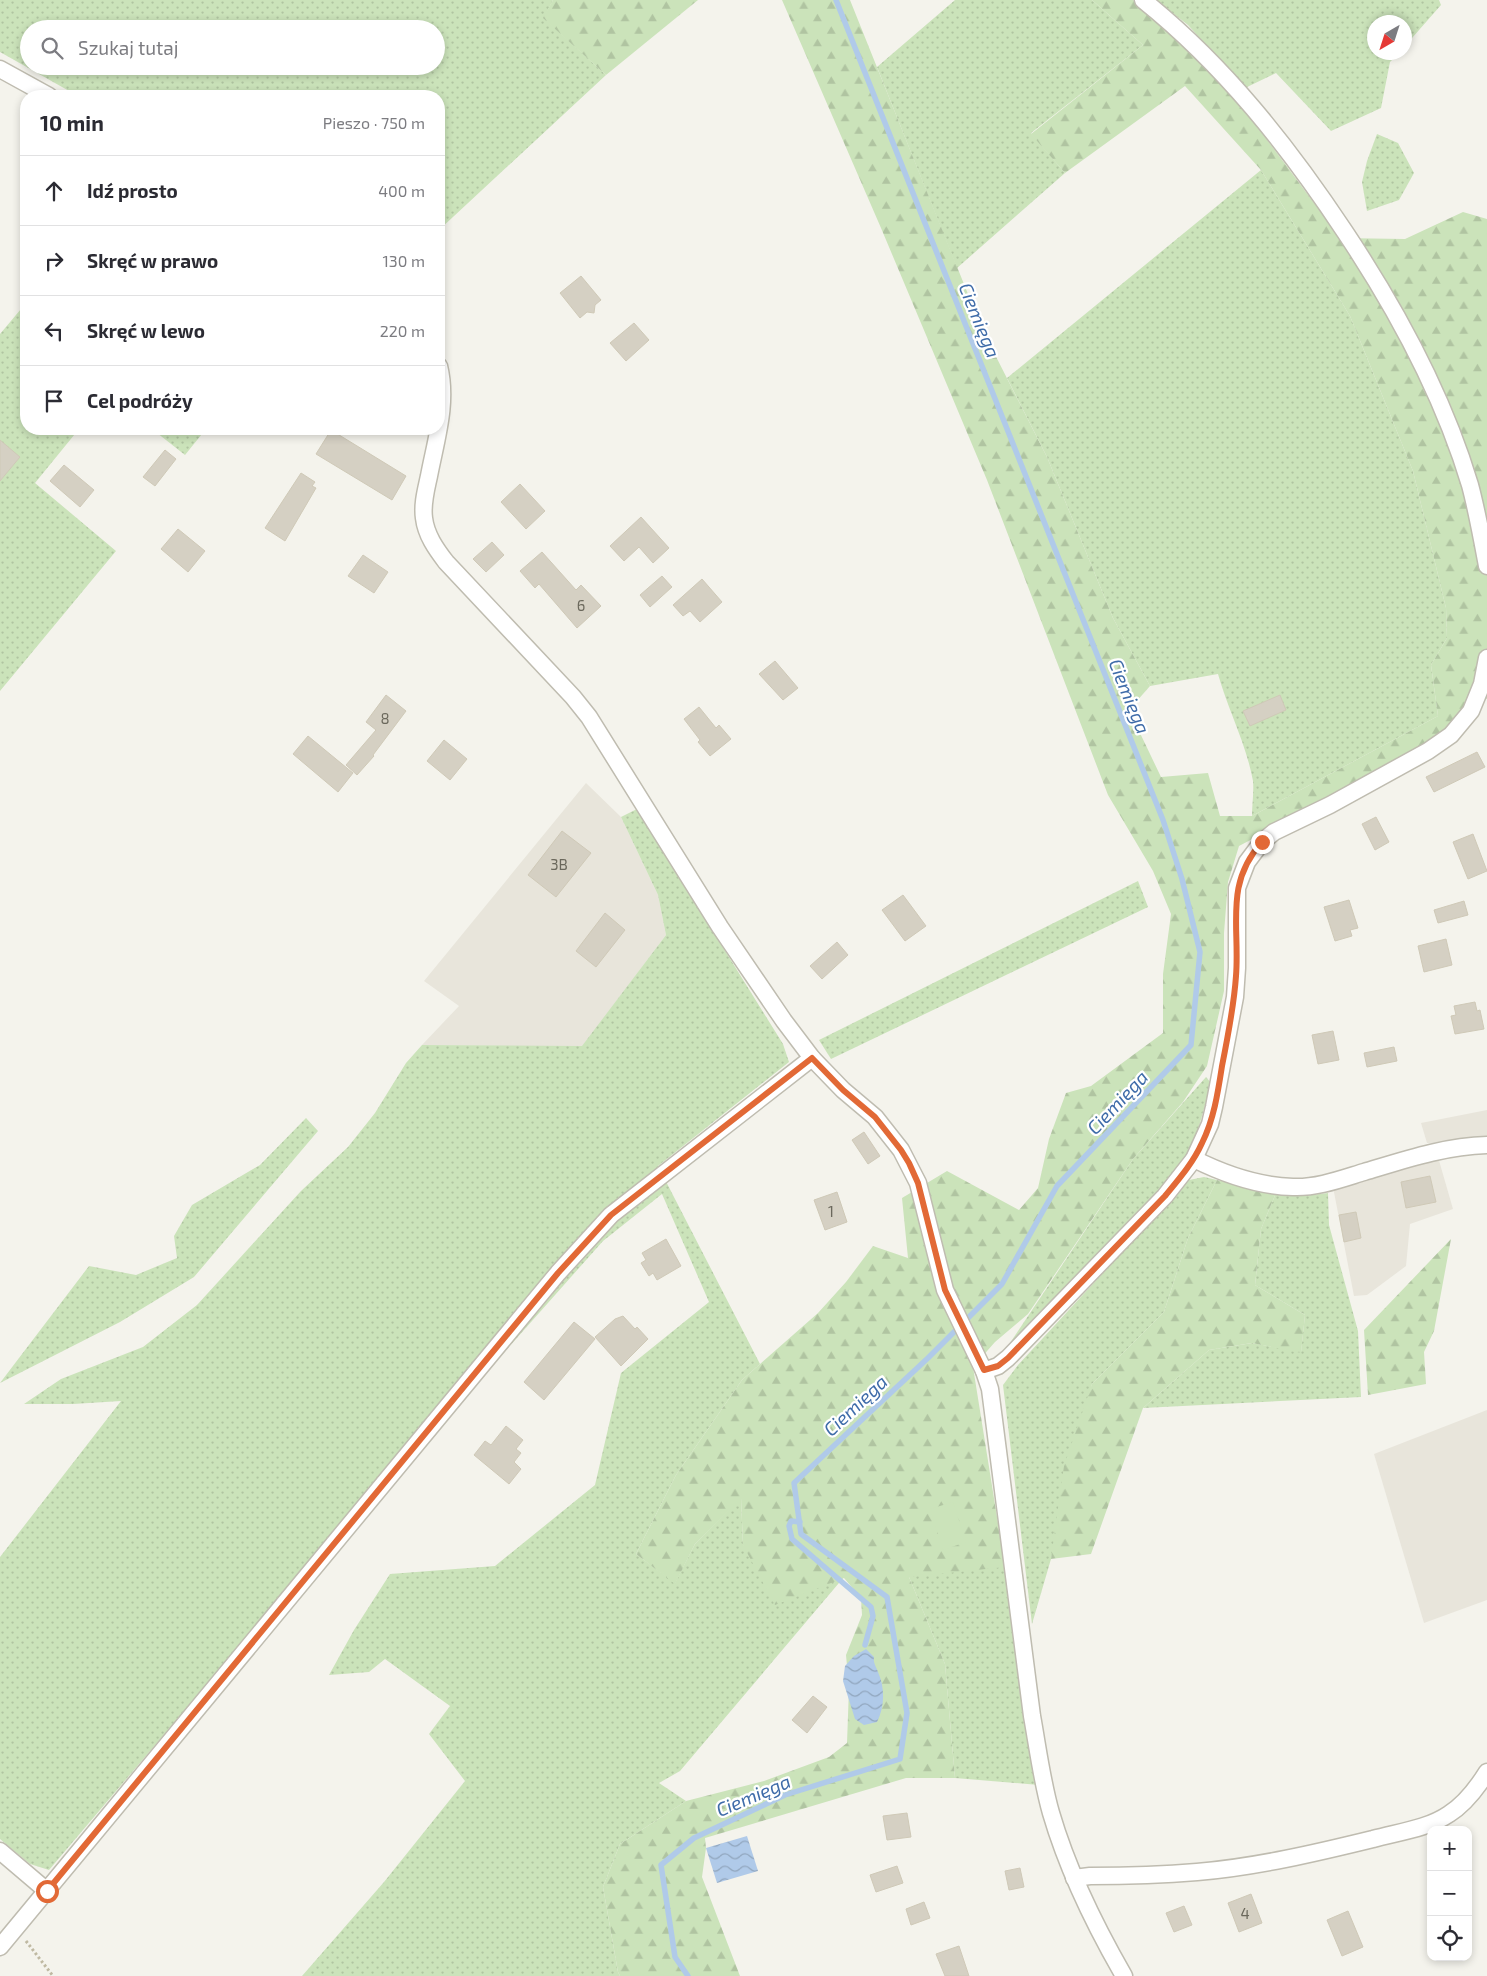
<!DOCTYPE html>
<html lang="pl">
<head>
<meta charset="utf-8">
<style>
  :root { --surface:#fff; --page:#f7f7f7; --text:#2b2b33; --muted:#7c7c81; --line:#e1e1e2 }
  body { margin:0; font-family:"Exo 2",sans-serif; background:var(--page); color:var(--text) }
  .controls { position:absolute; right:15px; bottom:15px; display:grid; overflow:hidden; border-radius:10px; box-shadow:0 2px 8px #0003 }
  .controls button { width:45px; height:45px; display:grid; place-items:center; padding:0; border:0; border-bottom:1px solid var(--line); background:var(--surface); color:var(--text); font:25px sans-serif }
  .compass { position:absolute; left:1367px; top:15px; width:45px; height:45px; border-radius:50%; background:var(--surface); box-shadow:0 2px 8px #0003; rotate:219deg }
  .stop { position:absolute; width:15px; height:15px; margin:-11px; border:4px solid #e26936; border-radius:50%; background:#fff }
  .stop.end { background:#e26936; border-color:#fff; box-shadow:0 1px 5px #0008 }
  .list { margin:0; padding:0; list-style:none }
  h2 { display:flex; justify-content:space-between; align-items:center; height:65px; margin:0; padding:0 20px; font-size:21px }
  h2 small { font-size:16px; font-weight:400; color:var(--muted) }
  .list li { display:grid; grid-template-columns:32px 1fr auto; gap:15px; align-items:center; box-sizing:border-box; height:70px; padding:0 20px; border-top:1px solid var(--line) }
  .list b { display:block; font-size:19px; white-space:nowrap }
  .list em { font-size:16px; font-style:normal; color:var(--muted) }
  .icon { flex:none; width:28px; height:28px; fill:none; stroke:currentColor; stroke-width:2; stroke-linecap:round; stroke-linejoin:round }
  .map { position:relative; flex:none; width:1487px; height:1976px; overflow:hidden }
  .search { position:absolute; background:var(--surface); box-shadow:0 2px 8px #0003; left:20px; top:20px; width:425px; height:55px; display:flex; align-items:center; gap:12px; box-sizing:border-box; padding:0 18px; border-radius:28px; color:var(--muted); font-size:19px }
  .panel { position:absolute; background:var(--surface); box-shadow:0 2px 8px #0003; left:20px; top:90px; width:425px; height:345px; border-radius:20px }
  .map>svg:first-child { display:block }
  .residential { fill:#e8e5db }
  .green { fill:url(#green-dots); fill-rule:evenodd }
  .forest { fill:url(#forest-firs) }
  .pitch { fill:#cbe3ba }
  .water { fill:url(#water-waves) }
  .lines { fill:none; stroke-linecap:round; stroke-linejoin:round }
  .stream { stroke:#b0cae9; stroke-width:5.5 }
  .building { fill:#d5d0c3; stroke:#cfc9b7 }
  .street-casing { stroke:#bfbcb0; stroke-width:19 }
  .path { stroke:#bfb9a2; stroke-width:3; stroke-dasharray:2.5 2.5; stroke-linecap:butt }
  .street { stroke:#fff; stroke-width:16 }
  .route { stroke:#e26936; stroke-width:6 }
  .labels { text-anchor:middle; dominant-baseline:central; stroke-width:4.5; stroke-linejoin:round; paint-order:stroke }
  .number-label { font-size:15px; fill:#6b685c }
  .water-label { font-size:19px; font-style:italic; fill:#3f6ca9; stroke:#fff }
</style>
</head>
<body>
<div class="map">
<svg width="1487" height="1976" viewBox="0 0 1487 1976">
  <defs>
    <pattern id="green-dots" width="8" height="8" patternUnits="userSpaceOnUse" patternTransform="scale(1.25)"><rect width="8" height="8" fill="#cbe3ba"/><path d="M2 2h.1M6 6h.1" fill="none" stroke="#b0c4a1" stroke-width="1.8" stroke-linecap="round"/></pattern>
    <pattern id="forest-firs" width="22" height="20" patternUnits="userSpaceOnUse" patternTransform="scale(1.25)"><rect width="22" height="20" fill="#cbe3ba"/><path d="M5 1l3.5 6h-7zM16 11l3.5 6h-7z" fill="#b0c4a1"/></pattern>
    <pattern id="water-waves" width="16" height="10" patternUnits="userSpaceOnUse" patternTransform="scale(1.25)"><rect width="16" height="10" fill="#b0cae9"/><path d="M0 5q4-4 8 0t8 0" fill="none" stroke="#91a6be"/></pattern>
  </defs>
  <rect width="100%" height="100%" fill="#f4f3ec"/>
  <!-- residential -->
  <g class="residential">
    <path d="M 586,783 L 621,817 L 658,895 L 666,935 L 582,1047 L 422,1045 L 459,1006 L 424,981 Z"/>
    <path d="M 1487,1110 L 1487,1142 L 1427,1143 L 1421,1123 Z"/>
    <path d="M 1438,1157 L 1453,1209 L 1410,1224 L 1406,1266 L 1367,1295 L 1354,1296 L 1333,1187 Z"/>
    <path d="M 1487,1410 L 1487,1600 L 1424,1623 L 1374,1454 Z"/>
  </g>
  <!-- green -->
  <g class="green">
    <path d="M 0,0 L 553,0 L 544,18 L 606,75 L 439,230 L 439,96 L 78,96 L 0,52 ZM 29,29 L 436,29 L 436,66 L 29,66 Z"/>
    <path d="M 955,0 L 1092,0 L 1143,45 L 1031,133 L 1065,173 L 957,268 L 877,67 Z"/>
    <path d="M 1156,0 L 1439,0 L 1441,5 L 1405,46 L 1404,22 L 1374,22 L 1374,52 L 1399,53 L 1390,62 L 1381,108 L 1331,131 L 1276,73 L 1245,88 L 1188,25 Z"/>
    <path d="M 1377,134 L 1398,143 L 1414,173 L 1399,200 L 1367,211 L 1362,182 L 1367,161 Z"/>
    <path d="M 1261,170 L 1350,316 L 1413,471 L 1446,608 L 1447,638 L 1431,665 L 1438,716 L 1252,816 C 1252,805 1254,792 1253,781 C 1246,743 1228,710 1218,674 L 1150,686 L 1113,618 L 1047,457 L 1007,378 Z"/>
    <path d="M 26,303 L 26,429 L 79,429 L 35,483 L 116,551 L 0,691 L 0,334 Z"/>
    <path d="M 152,429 L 206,429 L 185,455 Z"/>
    <path d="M 637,809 L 783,1044 L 789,1062 L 658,1166 L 760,1364 L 742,1380 L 676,1475 L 636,1554 L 675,1583 L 695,1544 L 741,1497 L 743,1545 L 844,1577 L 680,1771 L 659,1783 L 686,1801 L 620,1844 L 603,1887 L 618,1972 L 620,1976 L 302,1976 L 384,1882 L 465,1781 L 429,1734 L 450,1706 L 385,1659 L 369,1672 L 329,1675 L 354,1630 L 390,1574 L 495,1566 L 595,1485 L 621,1373 L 709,1302 L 662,1194 L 603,1241 L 499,1358 L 404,1452 L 49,1870 L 30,1864 L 0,1839 L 0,1557 L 121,1401 L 73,1404 L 24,1404 L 61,1379 L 143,1347 L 197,1305 L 301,1191 L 348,1147 L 375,1113 L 406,1063 L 422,1045 L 582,1046 L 666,935 L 658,895 L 621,817 Z"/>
    <path d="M 1138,881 L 1148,907 L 831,1059 L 819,1040 Z"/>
    <path d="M 1206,1077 L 1211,1083 L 1197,1134 L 1185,1162 L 1154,1196 L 1002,1355 L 1133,1159 Z"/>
    <path d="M 306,1118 L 318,1131 L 194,1277 L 120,1322 L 0,1383 L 89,1266 L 136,1275 L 177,1258 L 174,1236 L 192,1205 L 260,1165 Z"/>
    <path d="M 1204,1177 L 1217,1180 L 1188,1238 L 1164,1312 L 1092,1384 L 1051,1559 L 1032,1624 L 1003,1385 L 1018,1365 L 1189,1180 Z"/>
    <path d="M 1276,1193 L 1303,1196 L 1328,1193 L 1329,1225 L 1358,1331 L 1361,1397 L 1143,1408 L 1209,1350 L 1252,1343 L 1301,1352 L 1305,1315 L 1255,1285 L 1261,1229 Z"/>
    <path d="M 812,1504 L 1005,1567 L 1039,1785 L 955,1778 L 945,1664 L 909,1577 Z"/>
  </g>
  <!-- forest -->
  <g class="forest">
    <path d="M 553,0 L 698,0 L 606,75 L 543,18 Z"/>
    <path d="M 782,0 L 850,0 L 982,329 L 1047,457 L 1113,618 L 1150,686 L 1129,710 L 1161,777 L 1208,773 L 1220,816 L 1252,816 L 1438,716 L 1431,665 L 1447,638 L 1446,608 L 1413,471 L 1350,316 L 1261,170 L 1185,86 L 1065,173 L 1031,134 L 1143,45 L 1092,0 L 1133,0 L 1144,9 L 1233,94 L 1340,238 L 1405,239 L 1463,212 L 1487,219 L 1487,699 L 1473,694 L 1458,723 L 1416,753 L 1239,846 L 1228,882 L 1224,933 L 1224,991 L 1207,1066 L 1183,1102 L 1133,1159 L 1028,1314 L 995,1342 L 973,1367 L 1005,1567 L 909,1577 L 945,1664 L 955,1778 L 906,1778 L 705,1838 L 706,1848 L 702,1877 L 740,1976 L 620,1976 L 618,1972 L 603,1887 L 620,1844 L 686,1801 L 764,1781 L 829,1757 L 847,1743 L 849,1688 L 846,1655 L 862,1615 L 861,1598 L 844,1578 L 775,1605 L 743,1545 L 741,1498 L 695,1544 L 675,1584 L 636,1554 L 676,1475 L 742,1380 L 818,1313 L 846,1282 L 873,1246 L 908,1258 L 902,1198 L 947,1171 L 1019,1210 L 1038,1188 L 1049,1139 L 1066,1093 L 1091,1086 L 1163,1033 L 1163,974 L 1171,914 L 1153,871 L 1108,795 L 987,480 L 881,228 Z"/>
    <path d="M 1217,1180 L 1276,1193 L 1261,1229 L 1255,1285 L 1305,1315 L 1301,1353 L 1252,1343 L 1209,1350 L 1143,1408 L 1091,1554 L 1051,1559 L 1064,1466 L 1092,1384 L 1164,1312 L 1188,1238 Z"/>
    <path d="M 1451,1239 L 1434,1331 L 1424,1352 L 1426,1384 L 1368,1395 L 1364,1330 Z"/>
  </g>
  <!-- pitch -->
  <path class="pitch" d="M 953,1502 L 966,1542 L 943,1550 L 930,1509 Z"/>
  <!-- water -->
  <g class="water">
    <path d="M 866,1649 L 874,1657 C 873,1663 876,1666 878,1672 C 885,1688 885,1706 877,1722 L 864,1725 L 855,1719 L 843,1681 L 845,1666 L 854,1656 Z"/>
    <path d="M 747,1836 L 758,1871 L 717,1883 L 706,1848 Z"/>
  </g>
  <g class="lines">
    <!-- stream -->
    <g class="stream">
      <path d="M 800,1522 L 791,1521 L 789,1526 L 792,1539 L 871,1607 L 873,1616 L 865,1645"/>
      <path d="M 688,1976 L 675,1957 L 661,1865 L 694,1838 L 785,1795 L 900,1759 L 907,1713 L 887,1597 L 801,1534 L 794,1483 L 928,1358 L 1002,1284 L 1057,1186 L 1191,1045 L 1200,952 L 1182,879 L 1163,820 L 836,0"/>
    </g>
  </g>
  <!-- building -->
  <g class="building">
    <path d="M 581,276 L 601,300 L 595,305 L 594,313 L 587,312 L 580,318 L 560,293 Z"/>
    <path d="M 634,323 L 649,340 L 626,361 L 610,343 Z"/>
    <path d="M 331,430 L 406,476 L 392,500 L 316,454 Z"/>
    <path d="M 0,440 L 20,457 L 0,481 Z"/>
    <path d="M 165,450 L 176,459 L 155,486 L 143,477 Z"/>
    <path d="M 64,465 L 94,490 L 80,507 L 50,481 Z"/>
    <path d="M 301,473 L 315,482 L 312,486 L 316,488 L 285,541 L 265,528 Z"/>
    <path d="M 520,484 L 545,511 L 526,529 L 501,502 Z"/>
    <path d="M 641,517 L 669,548 L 653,563 L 639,547 L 624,561 L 610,546 Z"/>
    <path d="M 178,529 L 205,551 L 188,572 L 161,549 Z"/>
    <path d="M 492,542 L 504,555 L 486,572 L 473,559 Z"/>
    <path d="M 542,552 L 576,590 L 581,585 L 601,606 L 577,628 L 539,584 L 535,588 L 520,571 Z"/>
    <path d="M 363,555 L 388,572 L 374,593 L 348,576 Z"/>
    <path d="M 662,576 L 672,587 L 650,607 L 640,595 Z"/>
    <path d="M 702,579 L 722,602 L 700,622 L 690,611 L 683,616 L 673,605 Z"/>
    <path d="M 775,661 L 798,688 L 783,700 L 759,674 Z"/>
    <path d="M 386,695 L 406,711 L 373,755 L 374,756 L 357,775 L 346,765 L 376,730 L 366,722 Z"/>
    <path d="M 1280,695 L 1286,710 L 1250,726 L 1243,711 Z"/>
    <path d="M 699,707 L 716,728 L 719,725 L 731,739 L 710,756 L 698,742 L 700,740 L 684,719 Z"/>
    <path d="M 308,736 L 353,773 L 338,792 L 293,754 Z"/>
    <path d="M 444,740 L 467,759 L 450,780 L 427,761 Z"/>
    <path d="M 1477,752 L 1485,767 L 1434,792 L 1426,777 Z"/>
    <path d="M 1376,817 L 1389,842 L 1375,850 L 1362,824 Z"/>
    <path d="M 562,831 L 591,853 L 556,897 L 528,875 Z"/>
    <path d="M 1473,834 L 1487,871 L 1468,879 L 1453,842 Z"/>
    <path d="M 903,895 L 926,926 L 905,941 L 882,910 Z"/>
    <path d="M 1349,900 L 1358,928 L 1350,930 L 1352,936 L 1335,941 L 1324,907 Z"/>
    <path d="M 1464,901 L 1468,915 L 1438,923 L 1434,910 Z"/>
    <path d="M 605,913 L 625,930 L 596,967 L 576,951 Z"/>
    <path d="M 1446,939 L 1452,965 L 1424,972 L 1418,946 Z"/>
    <path d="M 837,942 L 848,955 L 822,979 L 810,966 Z"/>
    <path d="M 1475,1002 L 1477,1011 L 1480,1010 L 1484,1029 L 1455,1034 L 1451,1016 L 1456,1015 L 1454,1006 Z"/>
    <path d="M 1333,1031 L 1339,1060 L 1318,1064 L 1312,1035 Z"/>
    <path d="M 1394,1047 L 1397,1061 L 1367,1067 L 1364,1053 Z"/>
    <path d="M 864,1132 L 880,1156 L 868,1164 L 852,1140 Z"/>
    <path d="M 1430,1176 L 1436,1202 L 1406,1208 L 1401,1182 Z"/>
    <path d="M 837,1192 L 847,1222 L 825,1230 L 814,1200 Z"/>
    <path d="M 1356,1212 L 1361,1238 L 1344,1242 L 1339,1215 Z"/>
    <path d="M 666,1239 L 681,1266 L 657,1280 L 653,1273 L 649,1276 L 641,1263 L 646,1260 L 642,1253 Z"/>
    <path d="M 623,1316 L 635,1329 L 637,1327 L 648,1339 L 621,1366 L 595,1337 L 615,1319 Z"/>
    <path d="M 574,1322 L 595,1339 L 544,1400 L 524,1382 Z"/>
    <path d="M 506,1426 L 523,1440 L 516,1449 L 521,1453 L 514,1462 L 521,1469 L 509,1484 L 474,1455 L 485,1441 L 491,1445 Z"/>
    <path d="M 813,1696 L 827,1707 L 807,1733 L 792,1720 Z"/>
    <path d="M 907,1813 L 911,1837 L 887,1840 L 883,1816 Z"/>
    <path d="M 897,1866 L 903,1883 L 876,1892 L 870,1875 Z"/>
    <path d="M 1020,1868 L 1024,1887 L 1009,1890 L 1005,1871 Z"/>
    <path d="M 1251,1894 L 1262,1923 L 1239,1932 L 1228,1903 Z"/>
    <path d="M 924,1902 L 930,1918 L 911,1925 L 906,1909 Z"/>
    <path d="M 1184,1906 L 1192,1925 L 1174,1932 L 1166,1913 Z"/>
    <path d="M 1348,1911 L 1363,1947 L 1342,1956 L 1327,1920 Z"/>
    <path d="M 959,1946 L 969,1976 L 945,1976 L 936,1954 Z"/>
  </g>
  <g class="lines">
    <!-- street casing -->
    <g class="street-casing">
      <g id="street">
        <path d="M 1143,0 C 1224,65 1288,146 1345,232 C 1397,310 1443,395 1470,485 C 1477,511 1482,539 1487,566"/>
        <path d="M 0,69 L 49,96"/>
        <path d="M 439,366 C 448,403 436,439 429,476 C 426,490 422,504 424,518 C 426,535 436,549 446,562 L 573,697 L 589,717 L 720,927 L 784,1021 L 812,1058 L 843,1090 L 875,1117 L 901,1150 L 918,1183 L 945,1290 L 984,1371 L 990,1389 L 1032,1716 C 1038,1749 1042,1782 1051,1813 C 1068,1871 1094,1924 1124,1976"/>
        <path d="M 1194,1159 C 1224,1174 1258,1186 1293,1187 C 1317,1188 1341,1179 1364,1172 C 1404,1160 1445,1146 1487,1145"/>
        <path d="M 984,1371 L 998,1366 L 1008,1358 L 1165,1196 L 1194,1159 L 1210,1124 L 1214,1107 L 1235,997 L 1237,968 L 1237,888 L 1247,862 L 1262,842 L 1274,832 L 1330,805 L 1428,751 L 1451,735 L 1471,711 L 1482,684 L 1487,658"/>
        <path d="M 0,1851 L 47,1891"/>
        <path d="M 1074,1878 L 1090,1876 C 1126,1876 1162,1875 1197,1872 C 1256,1867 1316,1853 1373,1839 C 1398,1832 1427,1829 1449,1814 C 1465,1804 1477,1788 1487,1772"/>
        <path d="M 0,1947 L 558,1273 L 611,1215 L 812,1058"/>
      </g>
    </g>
    <!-- path -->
    <path class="path" d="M 26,1941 L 53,1976"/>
    <!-- street -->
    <use href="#street" class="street"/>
  </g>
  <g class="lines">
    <!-- route -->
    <path class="route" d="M 47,1891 L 558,1273 L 611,1215 L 812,1058 L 843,1090 L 875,1117 L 901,1150 L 909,1163 L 918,1183 L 945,1290 L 984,1370 L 998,1366 L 1008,1358 L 1165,1196 C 1179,1179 1193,1163 1202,1143 C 1214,1119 1218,1092 1222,1066 C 1228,1036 1234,1006 1236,976 C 1240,926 1224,884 1262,842"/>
  </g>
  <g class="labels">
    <!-- number labels -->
    <g class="number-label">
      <text x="581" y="605">6</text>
      <text x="385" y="718">8</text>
      <text x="559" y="864">3B</text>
      <text x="831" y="1211">1</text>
      <text x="1245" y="1913">4</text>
    </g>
    <!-- water labels -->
    <g class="water-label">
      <text transform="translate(980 320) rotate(68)">Ciemięga</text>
      <text transform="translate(1130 696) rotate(68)">Ciemięga</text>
      <text transform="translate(1117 1102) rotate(-47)">Ciemięga</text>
      <text transform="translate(855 1405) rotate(-43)">Ciemięga</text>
      <text transform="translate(753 1795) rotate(-23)">Ciemięga</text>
    </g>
  </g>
</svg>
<div class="controls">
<button>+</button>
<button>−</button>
<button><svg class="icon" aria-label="locate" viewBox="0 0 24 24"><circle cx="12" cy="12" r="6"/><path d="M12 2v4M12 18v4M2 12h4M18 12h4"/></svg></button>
</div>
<svg class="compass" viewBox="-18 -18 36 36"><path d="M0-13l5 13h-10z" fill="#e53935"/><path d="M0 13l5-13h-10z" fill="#7c7c81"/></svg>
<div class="stop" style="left:47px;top:1891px"></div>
<div class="stop end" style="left:1262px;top:842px"></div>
<div class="search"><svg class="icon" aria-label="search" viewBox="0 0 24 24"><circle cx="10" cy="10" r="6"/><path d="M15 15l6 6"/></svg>Szukaj tutaj</div>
<section class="panel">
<h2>10 min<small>Pieszo · 750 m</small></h2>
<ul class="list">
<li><svg class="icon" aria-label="ahead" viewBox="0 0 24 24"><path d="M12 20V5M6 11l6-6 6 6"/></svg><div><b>Idź prosto</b></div><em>400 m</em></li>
<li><svg class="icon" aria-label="right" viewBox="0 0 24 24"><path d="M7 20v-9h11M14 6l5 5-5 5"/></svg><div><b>Skręć w prawo</b></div><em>130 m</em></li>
<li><svg class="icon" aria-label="left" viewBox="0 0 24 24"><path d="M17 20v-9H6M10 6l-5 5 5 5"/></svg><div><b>Skręć w lewo</b></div><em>220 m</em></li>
<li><svg class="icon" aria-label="arrive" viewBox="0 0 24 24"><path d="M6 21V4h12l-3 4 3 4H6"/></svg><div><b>Cel podróży</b></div></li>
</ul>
</section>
</div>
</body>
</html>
